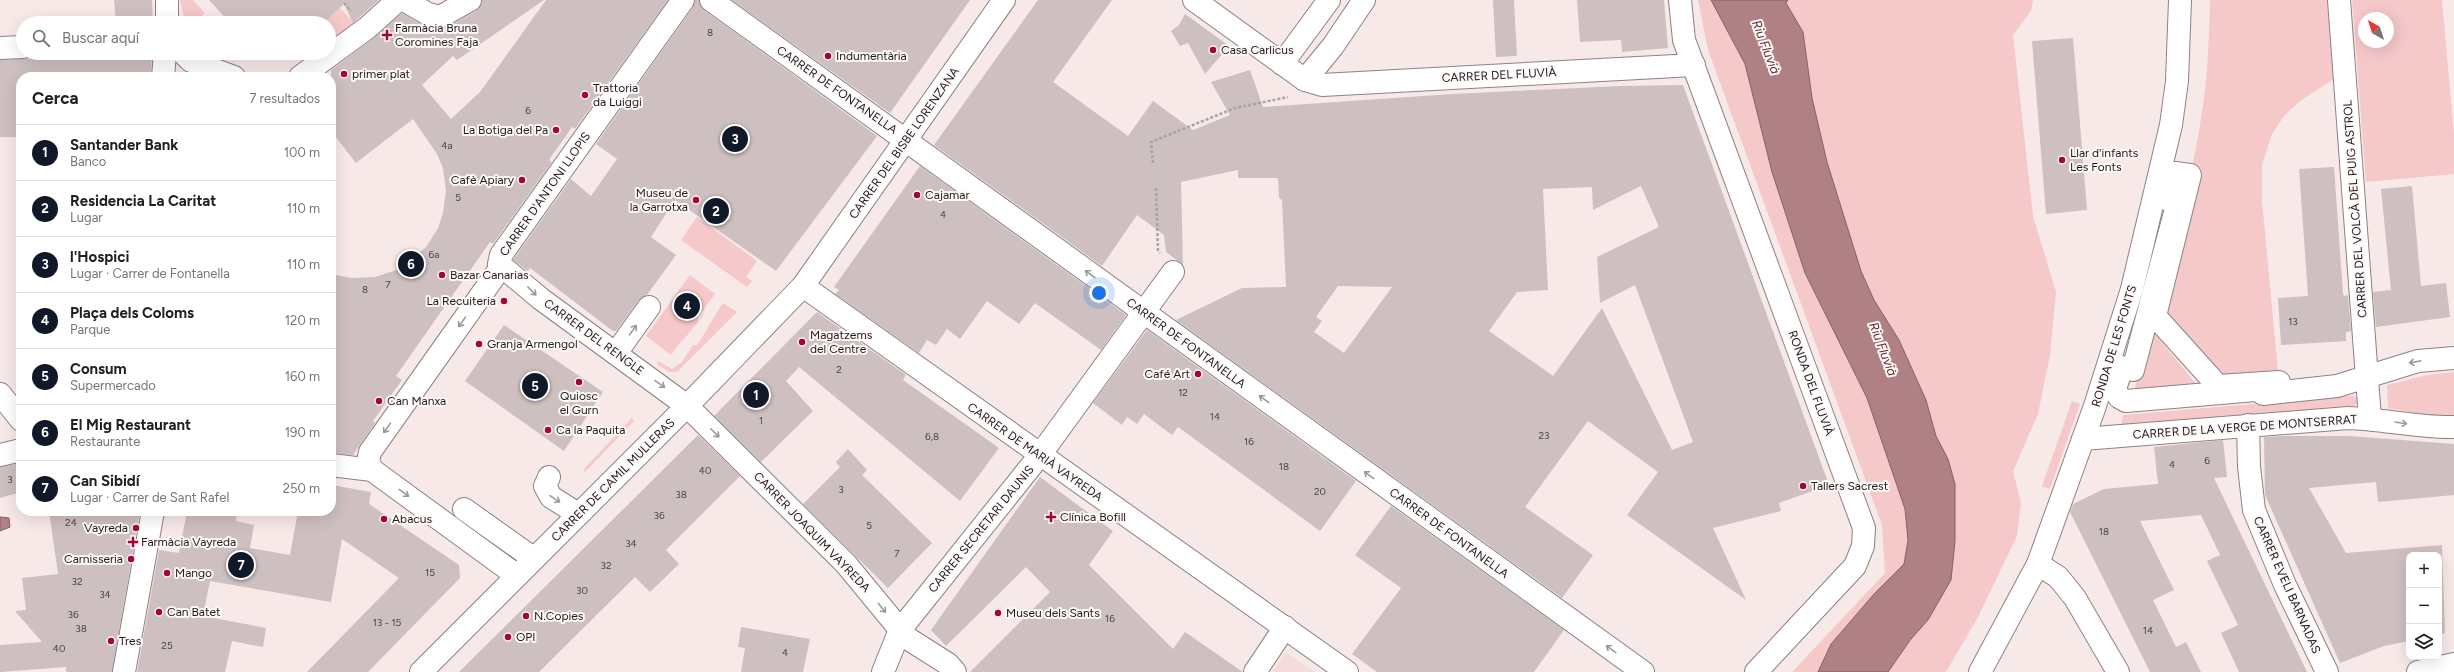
<!DOCTYPE html>
<html lang="es">
<head>
<meta charset="utf-8">
<style>
  :root { --surface:#fff; --page:#f6f6f6; --text:#202124; --muted:#757577; --line:#e0e0e0; --accent:#111827 }
  body { margin:0; font-family:Figtree,sans-serif; background:var(--page); color:var(--text) }
  .controls { position:absolute; right:12px; bottom:12px; display:grid; overflow:hidden; border-radius:8px; box-shadow:0 4px 16px #0002 }
  .controls button { width:36px; height:36px; display:grid; place-items:center; padding:0; border:0; border-bottom:1px solid var(--line); background:var(--surface); color:var(--text); font:20px sans-serif }
  .compass { position:absolute; left:2358px; top:12px; width:36px; height:36px; border-radius:50%; background:var(--surface); box-shadow:0 4px 16px #0002; rotate:321deg }
  .you { position:absolute; left:1099px; top:293px; width:14px; height:14px; margin:-10px; border:3px solid #fff; border-radius:50%; background:#1a73e8; box-shadow:0 0 0 6px #1a73e833 }
  .badge { display:grid; place-items:center; width:26px; height:26px; border-radius:50%; background:var(--accent); color:#fff; font-size:13px; font-weight:700 }
  .pin { position:absolute; translate:-50% -50%; border:2px solid #fff; box-shadow:0 1px 4px #0006 }
  .list { margin:0; padding:0; list-style:none }
  h2 { display:flex; justify-content:space-between; align-items:center; height:52px; margin:0; padding:0 16px; font-size:17px }
  h2 small { font-size:13px; font-weight:400; color:var(--muted) }
  .list li { display:grid; grid-template-columns:26px 1fr auto; gap:12px; align-items:center; box-sizing:border-box; height:56px; padding:0 16px; border-top:1px solid var(--line) }
  .list b { display:block; font-size:15px; white-space:nowrap }
  .list p { margin:0; font-size:13px; white-space:nowrap; color:var(--muted) }
  .list em { font-size:13px; font-style:normal; color:var(--muted) }
  .icon { flex:none; width:22px; height:22px; fill:none; stroke:currentColor; stroke-width:2; stroke-linecap:round; stroke-linejoin:round }
  .map { position:relative; flex:none; width:2454px; height:672px; overflow:hidden }
  .search { position:absolute; background:var(--surface); box-shadow:0 4px 16px #0002; left:16px; top:16px; width:320px; height:44px; display:flex; align-items:center; gap:10px; box-sizing:border-box; padding:0 14px; border-radius:22px; color:var(--muted); font-size:15px }
  .panel { position:absolute; background:var(--surface); box-shadow:0 4px 16px #0002; left:16px; top:72px; width:320px; height:444px; border-radius:16px }
  .map>svg:first-child { display:block }
  .built { fill:#f4dbdc }
  .green { fill:#f5c8ca; fill-rule:evenodd }
  .water { fill:#af8184; stroke:#846264 }
  .building { fill:#cebfc0; fill-rule:evenodd }
  .lines { fill:none; stroke-linecap:round; stroke-linejoin:round }
  .minor-casing { stroke:#8f8182; stroke-width:24 }
  .major-casing { stroke:#8f8182; stroke-width:24 }
  .path { stroke:#aea2a2; stroke-width:2.5; stroke-dasharray:3 2; stroke-linecap:butt }
  .minor { stroke:#fff; stroke-width:22 }
  .major { stroke:#fff; stroke-width:22 }
  .oneway { stroke:#9a9898 }
  .poi-dot { fill:#a30537; stroke:#fff8f9; stroke-width:1.5 }
  .labels { text-anchor:middle; dominant-baseline:central; stroke-width:4; stroke-linejoin:round; paint-order:stroke }
  .number-label { font-size:10px; fill:#4b4344 }
  .poi-label { font-size:12px; fill:#1f1a1a; stroke:#fff8f9; text-anchor:start }
  .street-label { font-size:12px; fill:#1f1a1a; stroke:#fff8f9 }
  .water-label { font-size:13px; font-style:italic; fill:#662931; stroke:#fff8f9 }
</style>
</head>
<body>
<div class="map">
<svg width="2454" height="672" viewBox="0 0 2454 672">
  <rect width="100%" height="100%" fill="#f8e9e9"/>
  <!-- built -->
  <path class="built" d="M 1286,652 L 1315,672 L 1272,672 Z"/>
  <!-- green -->
  <g class="green">
    <path d="M 180,0 L 193,0 L 205,13 L 194,23 L 185,23 Z"/>
    <path d="M 1698,0 L 1711,0 L 1745,64 L 1772,172 L 1805,274 L 1867,398 L 1905,509 L 1908,540 L 1904,564 L 1874,594 L 1831,644 L 1818,672 L 1792,672 L 1885,573 L 1882,525 L 1708,50 Z"/>
    <path d="M 1788,0 L 2033,0 L 2031,11 L 2013,35 L 2033,216 L 2056,292 L 2050,355 L 2038,414 L 2013,471 L 2021,503 L 2017,536 L 1978,617 L 1946,672 L 1888,672 L 1911,639 L 1928,620 L 1951,580 L 1955,541 L 1955,484 L 1948,459 L 1936,436 L 1926,400 L 1899,340 L 1874,300 L 1861,271 L 1827,162 L 1812,98 L 1803,32 L 1786,3 Z"/>
    <path d="M 2210,0 L 2327,0 L 2334,79 L 2300,101 L 2284,116 L 2272,134 L 2262,165 L 2262,201 L 2279,382 L 2218,386 L 2155,316 C 2172,248 2192,181 2202,112 C 2208,75 2209,37 2210,0 Z"/>
    <path d="M 2352,0 L 2442,0 L 2454,133 L 2454,174 L 2366,182 ZM 2364,18 L 2388,18 L 2388,42 L 2364,42 Z"/>
    <path d="M 340,8 L 355,24 L 354,27 L 329,41 L 329,23 L 324,23 Z"/>
    <path d="M 215,53 L 241,53 L 246,59 L 232,58 Z"/>
    <path d="M 697,217 L 757,261 L 746,277 L 752,281 L 747,287 L 681,240 Z"/>
    <path d="M 690,275 L 715,294 L 698,317 L 699,321 C 690,333 680,342 671,355 L 646,336 Z"/>
    <path d="M 723,303 L 737,312 L 677,372 L 669,372 L 657,364 L 658,361 L 672,369 L 681,363 L 693,345 L 697,345 C 707,331 713,317 723,303 Z"/>
    <path d="M 2151,329 L 2201,390 L 2133,395 Z"/>
    <path d="M 2454,372 L 2454,415 L 2426,415 L 2388,408 L 2387,385 L 2427,375 Z"/>
    <path d="M 2346,396 L 2353,396 L 2359,399 L 2358,404 L 2352,407 L 2121,426 L 2123,415 Z"/>
    <path d="M 2072,401 L 2080,404 L 2050,489 L 2042,486 Z"/>
    <path d="M 632,418 L 634,421 L 585,472 L 583,470 Z"/>
  </g>
  <!-- water -->
  <g class="water">
    <path d="M 1711,0 L 1788,0 L 1786,3 L 1803,32 L 1812,98 L 1827,162 L 1861,271 L 1874,300 L 1899,340 L 1926,400 L 1936,436 L 1948,459 L 1955,484 L 1955,541 L 1951,580 L 1928,620 L 1911,639 L 1888,672 L 1818,672 L 1831,644 L 1874,594 L 1904,564 L 1908,540 L 1905,509 L 1867,398 L 1805,273 L 1772,172 L 1745,64 Z"/>
    <path d="M 0,517 L 9,518 L 10,527 L 0,531 Z"/>
  </g>
  <!-- building -->
  <g class="building">
    <path d="M 114,0 L 152,0 L 153,23 L 116,23 Z"/>
    <path d="M 209,0 L 379,0 L 353,23 L 344,4 L 324,23 L 230,23 Z"/>
    <path d="M 482,0 L 544,0 L 457,60 L 453,56 L 422,85 L 451,119 L 480,92 L 546,0 L 668,0 L 575,129 L 572,127 L 549,160 L 552,162 L 493,244 L 490,242 L 396,376 L 402,380 L 373,421 L 375,423 L 353,455 L 331,453 L 331,274 L 352,278 L 375,277 L 396,270 L 409,262 L 426,247 L 438,228 L 443,213 L 446,191 L 443,168 L 437,154 L 413,119 L 356,163 L 331,131 L 331,70 L 374,38 L 402,13 L 425,26 L 437,29 L 446,28 L 476,11 Z"/>
    <path d="M 695,0 L 699,0 L 704,10 L 877,136 L 776,271 L 675,200 L 651,237 L 676,255 L 647,295 L 639,300 L 616,331 L 613,331 L 530,268 L 528,271 L 513,260 L 571,179 L 591,196 L 617,159 L 596,144 L 693,7 Z"/>
    <path d="M 732,0 L 970,0 L 890,113 Z"/>
    <path d="M 1038,0 L 1112,0 L 1053,82 L 1128,136 L 1153,101 L 1193,130 L 1230,115 L 1211,82 L 1250,70 L 1263,107 L 1452,94 L 1621,86 L 1683,85 L 1829,485 L 1779,503 L 1781,511 L 1713,528 L 1746,600 L 1627,515 L 1658,472 L 1588,421 L 1525,507 L 1593,555 L 1562,598 L 1176,320 L 1242,288 L 1286,287 L 1282,200 L 1279,198 L 1278,178 L 1238,178 L 1238,170 L 1181,182 L 1183,265 L 1166,252 L 1164,235 L 1137,215 L 1102,266 L 934,145 ZM 1641,186 L 1659,227 L 1597,257 L 1600,303 L 1635,285 L 1693,442 L 1672,450 L 1602,308 L 1553,376 L 1489,331 L 1517,292 L 1548,290 L 1543,189 L 1592,187 L 1593,210 ZM 1338,286 L 1392,287 L 1344,353 L 1314,332 L 1322,321 L 1316,317 Z"/>
    <path d="M 1493,0 L 1514,0 L 1517,56 L 1496,57 Z"/>
    <path d="M 1577,0 L 1664,0 L 1668,48 L 1622,52 L 1621,40 L 1580,42 Z"/>
    <path d="M 1185,14 L 1229,46 L 1205,74 L 1188,43 L 1180,46 L 1171,31 L 1179,25 Z"/>
    <path d="M 2073,38 L 2087,210 L 2046,214 L 2032,41 Z"/>
    <path d="M 114,53 L 152,53 L 151,77 L 21,77 L 19,137 L 0,137 L 0,60 Z"/>
    <path d="M 920,166 L 1126,315 L 1101,350 L 1035,303 L 1019,324 L 987,301 L 960,339 L 947,329 L 936,345 L 927,340 L 919,353 L 835,294 L 839,290 L 834,287 Z"/>
    <path d="M 2334,167 L 2343,293 L 2344,296 L 2348,295 L 2351,331 L 2346,332 L 2346,341 L 2281,345 L 2278,298 L 2308,296 L 2299,169 Z"/>
    <path d="M 2412,186 L 2421,286 L 2446,283 L 2450,317 L 2376,327 L 2373,292 L 2391,290 L 2381,189 Z"/>
    <path d="M 817,312 L 906,375 L 903,380 L 999,448 L 960,501 L 799,367 L 786,381 L 813,411 L 761,462 L 714,416 Z"/>
    <path d="M 504,325 L 603,392 L 564,451 L 465,381 Z"/>
    <path d="M 1147,330 L 1356,481 L 1320,531 L 1178,427 L 1172,435 L 1144,414 L 1137,424 L 1127,417 L 1122,425 L 1093,403 Z"/>
    <path d="M 698,435 L 740,476 L 666,550 L 679,564 L 650,592 L 635,577 L 539,672 L 459,672 Z"/>
    <path d="M 2283,436 L 2349,436 L 2454,444 L 2454,495 L 2378,502 L 2376,482 L 2309,488 L 2346,553 L 2442,545 L 2445,633 L 2439,635 L 2439,555 L 2409,555 L 2409,641 L 2384,646 L 2340,663 L 2265,495 L 2264,437 Z"/>
    <path d="M 2223,440 L 2227,477 L 2214,478 L 2307,672 L 2239,672 L 2221,633 L 2238,625 L 2207,561 L 2220,555 L 2201,515 L 2140,521 L 2174,590 L 2153,600 L 2176,647 L 2186,642 L 2201,672 L 2150,672 L 2070,512 L 2073,504 L 2104,489 L 2158,484 L 2154,447 Z"/>
    <path d="M 848,449 L 867,470 L 862,475 L 932,543 L 888,588 L 803,504 L 840,467 L 836,462 Z"/>
    <path d="M 21,463 L 21,492 L 0,498 L 0,467 Z"/>
    <path d="M 1040,477 L 1113,531 L 1089,565 L 1173,649 L 1185,632 L 1243,672 L 970,672 L 1050,592 L 1026,567 L 946,646 L 931,630 Z"/>
    <path d="M 331,478 L 337,478 L 332,485 L 371,492 L 369,504 L 459,565 L 460,578 L 368,672 L 307,672 L 399,578 L 342,539 L 331,602 L 210,581 L 203,616 L 266,628 L 263,647 L 232,641 L 225,672 L 137,672 L 159,550 L 179,553 L 187,511 L 237,511 L 236,521 L 254,525 L 250,548 L 290,555 L 298,511 L 331,511 Z"/>
    <path d="M 1391,506 L 1564,630 L 1534,672 L 1377,672 L 1352,654 L 1401,588 L 1355,555 Z"/>
    <path d="M 49,511 L 140,511 L 112,672 L 66,672 L 66,667 L 0,672 L 0,645 L 42,642 L 15,611 L 26,610 L 22,578 L 58,574 Z"/>
    <path d="M 741,627 L 810,639 L 803,672 L 741,672 L 745,648 L 738,647 Z"/>
  </g>
  <g class="lines">
    <!-- minor casing -->
    <g class="minor-casing">
      <g id="minor">
        <path d="M 167,0 L 167,23"/>
        <path d="M 404,0 L 428,14 L 440,17 L 470,0"/>
        <path d="M 683,0 L 501,255 L 499,264 L 541,299 L 687,406 L 846,564 L 907,638 L 948,664 L 955,672"/>
        <path d="M 711,0 L 1643,672"/>
        <path d="M 1194,0 L 1305,80 L 1322,85 L 1694,65"/>
        <path d="M 1680,0 L 1684,40 L 1864,528 L 1863,546 L 1855,566 L 1756,672"/>
        <path d="M 2339,0 L 2370,419"/>
        <path d="M 0,48 L 23,47"/>
        <path d="M 183,53 L 191,61 L 234,77"/>
        <path d="M 1282,64 L 1329,0"/>
        <path d="M 163,77 L 165,53"/>
        <path d="M 300,77 L 367,28 L 398,0"/>
        <path d="M 1305,80 L 1333,46 L 1364,0"/>
        <path d="M 2175,173 L 2190,175 L 2155,316 L 2218,386 L 2279,382 L 2279,388 L 2126,401 L 2119,397 L 2115,389 L 2122,367 L 2133,370 L 2177,205 L 2170,201 Z"/>
        <path d="M 616,353 L 649,307"/>
        <path d="M 0,394 L 21,420"/>
        <path d="M 2263,394 L 2337,386 L 2418,361 L 2454,358"/>
        <path d="M 2248,425 L 2249,467 L 2254,510 L 2285,585 L 2327,672"/>
        <path d="M 2083,439 L 2348,418 C 2383,419 2418,428 2454,427"/>
        <path d="M 0,455 L 21,450"/>
        <path d="M 331,465 L 372,470 L 516,575"/>
        <path d="M 372,470 L 368,461 L 370,452 L 501,267"/>
        <path d="M 549,477 L 545,486 L 551,497 L 578,514"/>
        <path d="M 464,509 L 533,558"/>
        <path d="M 2038,564 L 2058,577 L 2075,598 L 2118,672"/>
        <path d="M 124,672 L 153,511"/>
        <path d="M 883,672 L 900,630 L 1040,455 L 1173,272"/>
        <path d="M 1255,672 L 1285,627"/>
        <path d="M 1980,672 L 2038,564 L 2095,406 L 2132,289 L 2171,125 L 2177,81 L 2180,0"/>
        <path d="M 2418,672 L 2454,664"/>
      </g>
    </g>
    <!-- major casing -->
    <g class="major-casing">
      <g id="major">
        <path d="M 803,286 L 1347,672"/>
        <path d="M 421,672 L 687,406 L 803,286 L 1004,0"/>
      </g>
    </g>
    <!-- path -->
    <g class="path">
      <path d="M 344,3 L 351,11"/>
      <path d="M 1153,163 L 1151,142 L 1235,108 L 1288,97"/>
      <path d="M 1156,188 L 1158,250 L 1160,253"/>
    </g>
    <!-- minor -->
    <use href="#minor" class="minor"/>
    <!-- major -->
    <use href="#major" class="major"/>
  </g>
  <!-- one-way arrows -->
  <defs><path id="oneway-shaft" d="M-6 0H5M1.5-3L5.5 0L1.5 3" fill="none" stroke-width="1.6" stroke-linecap="round" stroke-linejoin="round"/></defs>
  <g class="oneway">
    <use href="#oneway-shaft" transform="translate(1090 274) rotate(-144)"/>
    <use href="#oneway-shaft" transform="translate(532 291) rotate(45)"/>
    <use href="#oneway-shaft" transform="translate(462 322) rotate(125)"/>
    <use href="#oneway-shaft" transform="translate(633 330) rotate(-55)"/>
    <use href="#oneway-shaft" transform="translate(2415 362) rotate(168)"/>
    <use href="#oneway-shaft" transform="translate(660 384) rotate(35)"/>
    <use href="#oneway-shaft" transform="translate(1264 399) rotate(-144)"/>
    <use href="#oneway-shaft" transform="translate(2401 423) rotate(9)"/>
    <use href="#oneway-shaft" transform="translate(387 428) rotate(125)"/>
    <use href="#oneway-shaft" transform="translate(715 433) rotate(45)"/>
    <use href="#oneway-shaft" transform="translate(1369 475) rotate(-144)"/>
    <use href="#oneway-shaft" transform="translate(404 493) rotate(36)"/>
    <use href="#oneway-shaft" transform="translate(555 499) rotate(34)"/>
    <use href="#oneway-shaft" transform="translate(882 608) rotate(51)"/>
    <use href="#oneway-shaft" transform="translate(1611 649) rotate(-144)"/>
  </g>
  <!-- markers -->
  <g class="poi-dot">
    <path d="M385 29h4v4h4v4h-4v4h-4v-4h-4v-4h4z"/>
    <circle cx="1213" cy="50" r="4"/>
    <circle cx="828" cy="56" r="4"/>
    <circle cx="344" cy="74" r="4"/>
    <circle cx="585" cy="95" r="4"/>
    <circle cx="556" cy="130" r="4"/>
    <circle cx="2062" cy="160" r="4"/>
    <circle cx="522" cy="180" r="4"/>
    <circle cx="917" cy="195" r="4"/>
    <circle cx="696" cy="200" r="4"/>
    <circle cx="442" cy="275" r="4"/>
    <circle cx="504" cy="301" r="4"/>
    <circle cx="802" cy="342" r="4"/>
    <circle cx="479" cy="344" r="4"/>
    <circle cx="1198" cy="374" r="4"/>
    <circle cx="579" cy="382" r="4"/>
    <circle cx="379" cy="401" r="4"/>
    <circle cx="548" cy="430" r="4"/>
    <circle cx="1803" cy="486" r="4"/>
    <path d="M1049 511h4v4h4v4h-4v4h-4v-4h-4v-4h4z"/>
    <circle cx="384" cy="519" r="4"/>
    <circle cx="136" cy="528" r="4"/>
    <path d="M131 536h4v4h4v4h-4v4h-4v-4h-4v-4h4z"/>
    <circle cx="131" cy="559" r="4"/>
    <circle cx="167" cy="573" r="4"/>
    <circle cx="159" cy="612" r="4"/>
    <circle cx="998" cy="613" r="4"/>
    <circle cx="526" cy="616" r="4"/>
    <circle cx="508" cy="637" r="4"/>
    <circle cx="111" cy="641" r="4"/>
  </g>
  <g class="labels">
    <!-- number labels -->
    <g class="number-label">
      <text x="710" y="32">8</text>
      <text x="528" y="110">6</text>
      <text x="447" y="145">4a</text>
      <text x="458" y="197">5</text>
      <text x="943" y="214">4</text>
      <text x="434" y="254">6a</text>
      <text x="388" y="284">7</text>
      <text x="365" y="289">8</text>
      <text x="2293" y="321">13</text>
      <text x="839" y="369">2</text>
      <text x="1183" y="392">12</text>
      <text x="1215" y="416">14</text>
      <text x="761" y="420">1</text>
      <text x="1544" y="435">23</text>
      <text x="932" y="436">6,8</text>
      <text x="1249" y="441">16</text>
      <text x="2207" y="460">6</text>
      <text x="2172" y="464">4</text>
      <text x="1284" y="466">18</text>
      <text x="705" y="470">40</text>
      <text x="10" y="479">3</text>
      <text x="841" y="489">3</text>
      <text x="1320" y="491">20</text>
      <text x="681" y="494">38</text>
      <text x="659" y="515">36</text>
      <text x="71" y="522">24</text>
      <text x="869" y="525">5</text>
      <text x="2104" y="531">18</text>
      <text x="631" y="543">34</text>
      <text x="897" y="553">7</text>
      <text x="606" y="565">32</text>
      <text x="430" y="572">15</text>
      <text x="77" y="581">32</text>
      <text x="582" y="590">30</text>
      <text x="105" y="594">34</text>
      <text x="73" y="614">36</text>
      <text x="1110" y="618">16</text>
      <text x="387" y="622">13 - 15</text>
      <text x="81" y="628">38</text>
      <text x="2148" y="630">14</text>
      <text x="167" y="645">25</text>
      <text x="59" y="648">40</text>
      <text x="785" y="652">4</text>
    </g>
    <!-- poi labels -->
    <g class="poi-label">
      <text x="395" y="28">Farmàcia Bruna<tspan x="395" dy="14">Coromines Faja</tspan></text>
      <text x="1221" y="50">Casa Carlicus</text>
      <text x="836" y="56">Indumentària</text>
      <text x="352" y="74">primer plat</text>
      <text x="593" y="88">Trattoria<tspan x="593" dy="14">da Luiggi</tspan></text>
      <text x="548" y="130" text-anchor="end">La Botiga del Pa</text>
      <text x="2070" y="153">Llar d'infants<tspan x="2070" dy="14">Les Fonts</tspan></text>
      <text x="514" y="180" text-anchor="end">Cafè Apiary</text>
      <text x="688" y="193" text-anchor="end">Museu de<tspan x="688" dy="14">la Garrotxa</tspan></text>
      <text x="925" y="195">Cajamar</text>
      <text x="450" y="275">Bazar Canarias</text>
      <text x="496" y="301" text-anchor="end">La Recuiteria</text>
      <text x="810" y="335">Magatzems<tspan x="810" dy="14">del Centre</tspan></text>
      <text x="487" y="344">Granja Armengol</text>
      <text x="1190" y="374" text-anchor="end">Café Art</text>
      <text x="579" y="396" text-anchor="middle">Quiosc<tspan x="579" dy="14">el Gurn</tspan></text>
      <text x="387" y="401">Can Manxa</text>
      <text x="556" y="430">Ca la Paquita</text>
      <text x="1811" y="486">Tallers Sacrest</text>
      <text x="1060" y="517">Clínica Bofill</text>
      <text x="392" y="519">Abacus</text>
      <text x="128" y="528" text-anchor="end">Vayreda</text>
      <text x="141" y="542">Farmàcia Vayreda</text>
      <text x="123" y="559" text-anchor="end">Carnisseria</text>
      <text x="175" y="573">Mango</text>
      <text x="167" y="612">Can Batet</text>
      <text x="1006" y="613">Museu dels Sants</text>
      <text x="534" y="616">N.Copies</text>
      <text x="516" y="637">OPI</text>
      <text x="119" y="641">Tres</text>
    </g>
    <!-- street labels -->
    <g class="street-label">
      <text transform="translate(1499 75) rotate(-3)">CARRER DEL FLUVIÀ</text>
      <text transform="translate(837 90) rotate(35)">CARRER DE FONTANELLA</text>
      <text transform="translate(904 143) rotate(-55)">CARRER DEL BISBE LORENZANA</text>
      <text transform="translate(545 194) rotate(-55)">CARRER D'ANTONI LLOPIS</text>
      <text transform="translate(2355 209) rotate(-94)">CARRER DEL VOLCÀ DEL PUIG ASTROL</text>
      <text transform="translate(594 337) rotate(36)">CARRER DEL RENGLE</text>
      <text transform="translate(1186 343) rotate(36)">CARRER DE FONTANELLA</text>
      <text transform="translate(2114 346) rotate(-73)">RONDA DE LES FONTS</text>
      <text transform="translate(1811 383) rotate(70)">RONDA DEL FLUVIÀ</text>
      <text transform="translate(2245 427) rotate(-4)">CARRER DE LA VERGE DE MONTSERRAT</text>
      <text transform="translate(1035 452) rotate(35)">CARRER DE MARIÀ VAYREDA</text>
      <text transform="translate(613 480) rotate(-45)">CARRER DE CAMIL MULLERAS</text>
      <text transform="translate(981 529) rotate(-51)">CARRER SECRETARI DAUNIS</text>
      <text transform="translate(812 532) rotate(46)">CARRER JOAQUIM VAYREDA</text>
      <text transform="translate(1449 533) rotate(36)">CARRER DE FONTANELLA</text>
      <text transform="translate(2287 585) rotate(66)">CARRER EVELI BARNADAS</text>
    </g>
    <!-- water labels -->
    <g class="water-label">
      <text transform="translate(1766 47) rotate(69)">Riu Fluvià</text>
      <text transform="translate(1883 349) rotate(69)">Riu Fluvià</text>
    </g>
  </g>
</svg>
<div class="controls">
<button>+</button>
<button>−</button>
<button><svg class="icon" aria-label="layers" viewBox="0 0 24 24"><path d="M12 4l9 5-9 5-9-5zM3 14l9 5 9-5"/></svg></button>
</div>
<svg class="compass" viewBox="-18 -18 36 36"><path d="M0-13l5 13h-10z" fill="#e53935"/><path d="M0 13l5-13h-10z" fill="#757577"/></svg>
<div class="you"></div>
<div class="pin badge" style="left:756px;top:395px">1</div>
<div class="pin badge" style="left:716px;top:211px">2</div>
<div class="pin badge" style="left:735px;top:139px">3</div>
<div class="pin badge" style="left:687px;top:306px">4</div>
<div class="pin badge" style="left:535px;top:386px">5</div>
<div class="pin badge" style="left:411px;top:264px">6</div>
<div class="pin badge" style="left:241px;top:565px">7</div>
<div class="search"><svg class="icon" aria-label="search" viewBox="0 0 24 24"><circle cx="10" cy="10" r="6"/><path d="M15 15l6 6"/></svg>Buscar aquí</div>
<section class="panel">
<h2>Cerca<small>7 resultados</small></h2>
<ul class="list">
<li><span class="badge">1</span><div><b>Santander Bank</b><p>Banco</p></div><em>100 m</em></li>
<li><span class="badge">2</span><div><b>Residencia La Caritat</b><p>Lugar</p></div><em>110 m</em></li>
<li><span class="badge">3</span><div><b>l'Hospici</b><p>Lugar · Carrer de Fontanella</p></div><em>110 m</em></li>
<li><span class="badge">4</span><div><b>Plaça dels Coloms</b><p>Parque</p></div><em>120 m</em></li>
<li><span class="badge">5</span><div><b>Consum</b><p>Supermercado</p></div><em>160 m</em></li>
<li><span class="badge">6</span><div><b>El Mig Restaurant</b><p>Restaurante</p></div><em>190 m</em></li>
<li><span class="badge">7</span><div><b>Can Sibidí</b><p>Lugar · Carrer de Sant Rafel</p></div><em>250 m</em></li>
</ul>
</section>
</div>
</body>
</html>
